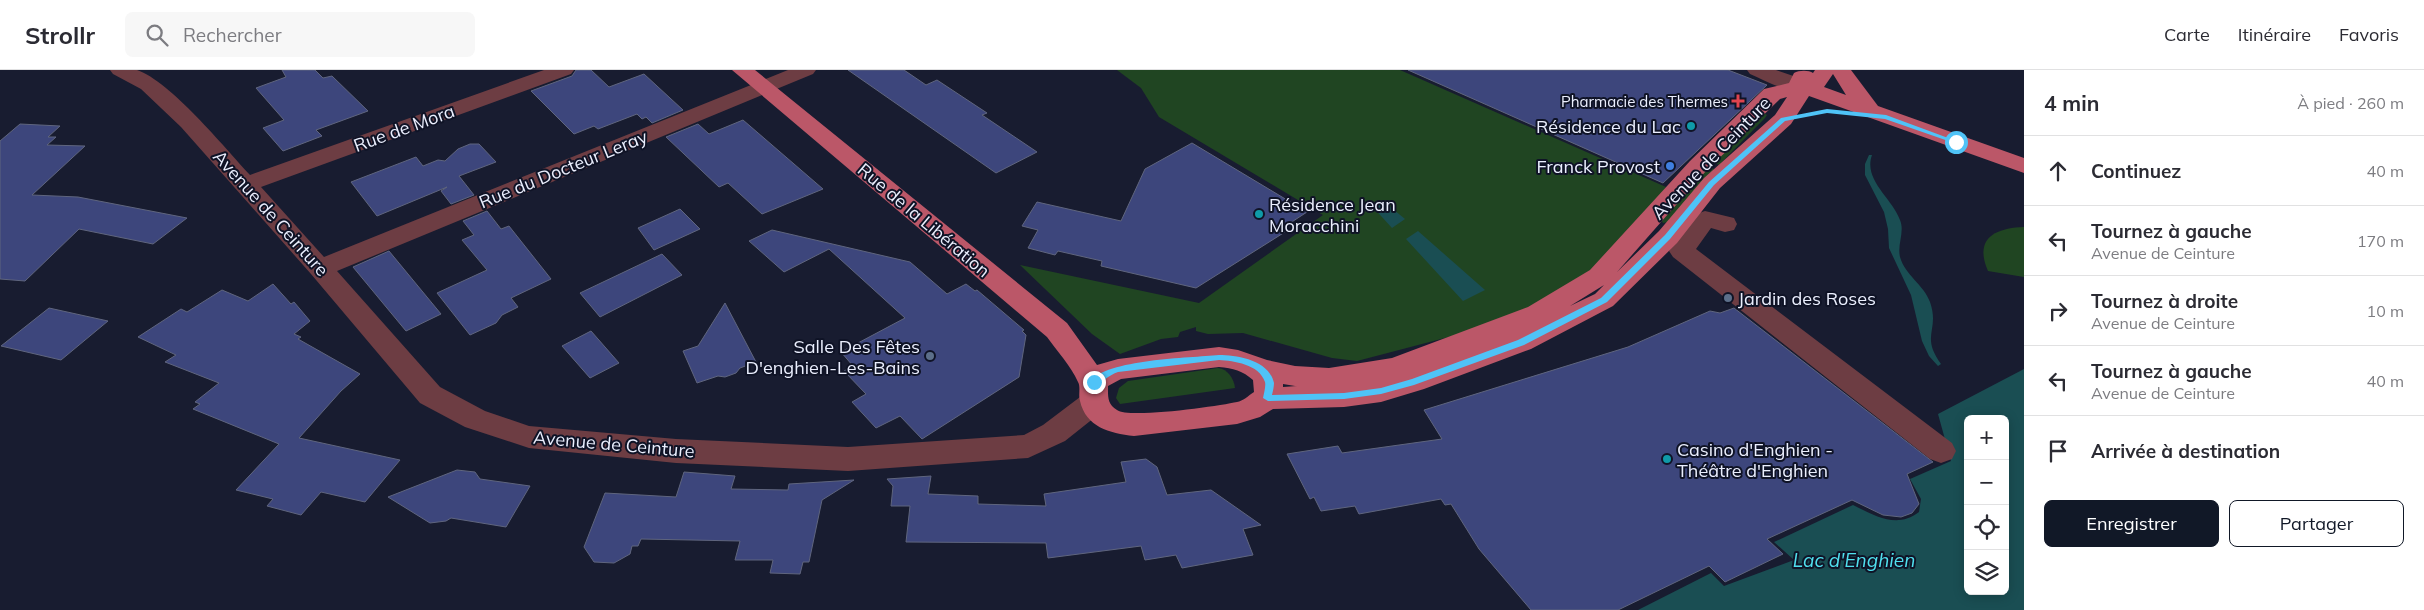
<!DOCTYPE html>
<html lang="fr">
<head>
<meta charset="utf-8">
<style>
  :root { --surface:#fff; --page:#f7f7f7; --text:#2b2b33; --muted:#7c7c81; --line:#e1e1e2; --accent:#111827 }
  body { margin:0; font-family:Mulish,sans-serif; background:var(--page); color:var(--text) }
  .controls { position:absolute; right:15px; bottom:15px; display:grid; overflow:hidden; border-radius:8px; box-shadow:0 2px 12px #0003 }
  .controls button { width:45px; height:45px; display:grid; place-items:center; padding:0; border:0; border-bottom:1px solid var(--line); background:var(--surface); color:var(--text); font:25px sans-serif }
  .stop { position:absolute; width:15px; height:15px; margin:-11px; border:4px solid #4fc3f7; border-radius:50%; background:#fff }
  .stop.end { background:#4fc3f7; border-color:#fff; box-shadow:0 1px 5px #0008 }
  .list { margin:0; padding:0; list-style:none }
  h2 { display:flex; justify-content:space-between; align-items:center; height:65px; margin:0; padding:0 20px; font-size:21px }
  h2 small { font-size:16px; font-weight:400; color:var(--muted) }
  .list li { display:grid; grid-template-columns:32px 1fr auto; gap:15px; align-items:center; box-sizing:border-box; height:70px; padding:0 20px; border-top:1px solid var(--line) }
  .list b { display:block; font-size:19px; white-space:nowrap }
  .list p { margin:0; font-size:16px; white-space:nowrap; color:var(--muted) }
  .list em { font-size:16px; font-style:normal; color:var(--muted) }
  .actions { display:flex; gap:10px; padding:15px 20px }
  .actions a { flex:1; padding:11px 0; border:1px solid var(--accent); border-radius:8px; text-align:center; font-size:18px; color:var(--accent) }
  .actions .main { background:var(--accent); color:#fff }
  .icon { flex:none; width:28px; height:28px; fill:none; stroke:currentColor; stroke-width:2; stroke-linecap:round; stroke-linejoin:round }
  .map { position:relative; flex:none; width:2024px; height:540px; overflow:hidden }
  header { display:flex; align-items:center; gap:30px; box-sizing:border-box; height:70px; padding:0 25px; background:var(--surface); border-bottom:1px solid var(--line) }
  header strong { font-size:24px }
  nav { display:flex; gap:28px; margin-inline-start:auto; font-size:18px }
  .search { width:350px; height:45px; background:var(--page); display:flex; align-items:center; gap:12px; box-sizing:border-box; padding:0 18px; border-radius:8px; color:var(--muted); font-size:19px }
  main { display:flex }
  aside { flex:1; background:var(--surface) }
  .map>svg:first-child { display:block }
  .green { fill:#204522 }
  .water { fill:#1a4e53; fill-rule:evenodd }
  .building { fill:#3d467c; stroke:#5f657e }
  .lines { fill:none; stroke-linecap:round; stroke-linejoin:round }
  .minor { fill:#6d3d43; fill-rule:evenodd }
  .major { fill:#bb5768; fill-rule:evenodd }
  .route { fill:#4fc3f7 }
  .health-dot { fill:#e0444e; stroke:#0f1326; stroke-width:2 }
  .culture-dot { fill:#0f9aa8; stroke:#0f1326; stroke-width:2 }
  .shop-dot { fill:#3f7fe0; stroke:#0f1326; stroke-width:2 }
  .service-dot { fill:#5c6f8a; stroke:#0f1326; stroke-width:2 }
  .labels { text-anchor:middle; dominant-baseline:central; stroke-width:4; stroke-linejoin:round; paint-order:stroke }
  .far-poi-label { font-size:15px; fill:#ebeffe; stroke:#0f1326; text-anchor:end }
  .poi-label { font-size:18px; fill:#ebeffe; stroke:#0f1326; text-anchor:end }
  .street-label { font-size:18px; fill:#ebeffe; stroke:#0f1326 }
  .water-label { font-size:19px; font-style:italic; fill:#50e0ee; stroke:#0f1326 }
</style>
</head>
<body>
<header>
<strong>Strollr</strong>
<div class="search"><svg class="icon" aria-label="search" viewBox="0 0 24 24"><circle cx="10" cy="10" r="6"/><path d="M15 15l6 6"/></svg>Rechercher</div>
<nav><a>Carte</a><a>Itinéraire</a><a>Favoris</a></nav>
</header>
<main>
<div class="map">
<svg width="2024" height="540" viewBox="0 0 2024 540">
  <rect width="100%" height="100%" fill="#181c30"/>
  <!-- green -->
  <g class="green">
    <path d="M 1117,0 L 1400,0 L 1666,117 L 1599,206 L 1537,244 L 1357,291 L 1332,288 L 1243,263 L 1208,264 L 1196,261 L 1196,257 L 1180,262 L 1178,267 L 1161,269 L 1120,284 L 1092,264 L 1020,195 L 1199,233 L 1323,145 L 1159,47 L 1141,18 Z"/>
    <path d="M 1764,43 L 1767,45 L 1765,48 L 1719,95 L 1712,91 Z"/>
    <path d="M 1708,96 L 1714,99 L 1668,152 L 1663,153 L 1662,151 Z"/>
    <path d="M 2024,157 L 2024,207 L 1988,201 C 1974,169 1994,158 2024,157 Z"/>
    <path d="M 1218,298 C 1228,299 1234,309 1235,318 L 1120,334 L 1116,328 L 1119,318 L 1128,311 Z"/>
  </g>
  <!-- water -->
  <g class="water">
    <path d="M 1869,85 L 1872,85 C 1863,110 1892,128 1900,150 C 1905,162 1897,174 1900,187 C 1905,205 1924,215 1930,232 C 1940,261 1920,265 1941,294 L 1938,296 L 1929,286 L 1922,271 L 1911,225 L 1889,178 L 1888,159 L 1884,142 L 1865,105 L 1865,94 Z"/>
    <path d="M 1383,131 L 1405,149 L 1392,158 L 1371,135 Z"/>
    <path d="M 1418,161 L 1485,220 L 1463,231 L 1406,169 Z"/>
    <path d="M 2024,299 L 2024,540 L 1638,540 L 1711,503 L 1724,516 L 1794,490 L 1774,472 L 1853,435 C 1875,446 1897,459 1919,442 L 1921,429 L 1910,409 L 1951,391 L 1938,344 ZM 1968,349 L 2005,349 L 2005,521 L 1968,521 Z"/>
  </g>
  <!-- building -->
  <g class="building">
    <path d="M 282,0 L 315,0 L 323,8 L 332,6 L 368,41 L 316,60 L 322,66 L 283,81 L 263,58 L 284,50 L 256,18 L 286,7 Z"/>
    <path d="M 576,0 L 591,0 L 609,17 L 644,4 L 683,40 L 652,53 L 646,47 L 642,49 L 637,44 L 598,59 L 594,56 L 574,64 L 531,21 L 572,6 Z"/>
    <path d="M 848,0 L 904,0 L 926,15 L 937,10 L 987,43 L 982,45 L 1037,82 L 996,103 Z"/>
    <path d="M 1408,0 L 1728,0 L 1767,15 L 1663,113 Z"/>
    <path d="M 743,50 L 823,119 L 762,144 L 728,113 L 719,117 L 666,67 L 698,54 L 709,64 Z"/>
    <path d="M 20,54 L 60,56 L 48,67 L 56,67 L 47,75 L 85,76 L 32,125 L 78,127 L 187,148 L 153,174 L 79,159 L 25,211 L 0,209 L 0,71 Z"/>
    <path d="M 1192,73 L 1307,142 L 1281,159 L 1285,162 L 1196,218 L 1101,196 L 1102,191 L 1058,181 L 1055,185 L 1028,178 L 1038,160 L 1022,156 L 1037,132 L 1121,151 L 1145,99 Z"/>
    <path d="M 470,74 L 479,74 L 496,92 L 459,106 L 474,125 L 451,134 L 441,121 L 447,117 L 377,146 L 351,112 L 416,87 L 423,96 L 438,90 L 445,91 L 458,79 Z"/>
    <path d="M 680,139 L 700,159 L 654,180 L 638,158 Z"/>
    <path d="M 487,141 L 501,159 L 509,156 L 551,209 L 511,228 L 518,237 L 502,245 L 496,253 L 470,265 L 437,223 L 487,200 L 462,170 L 474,165 L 463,151 Z"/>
    <path d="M 772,160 L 910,192 L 947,224 L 966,214 L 975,221 L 977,220 L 1024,260 L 1022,261 L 1026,265 L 1019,307 L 922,369 L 900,346 L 876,358 L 852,332 L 866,324 L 844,301 L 853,296 L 841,282 L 905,248 L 829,179 L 784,202 L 749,171 Z"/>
    <path d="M 389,181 L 441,244 L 406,261 L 353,197 Z"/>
    <path d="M 662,184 L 682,205 L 600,247 L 580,223 Z"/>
    <path d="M 273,214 L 291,234 L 294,232 L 310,251 L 294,264 L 301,267 L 298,269 L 360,304 L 341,321 L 299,368 L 400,390 L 365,432 L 321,422 L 301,445 L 267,436 L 273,429 L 236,420 L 279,374 L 193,339 L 200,334 L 195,332 L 219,313 L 165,292 L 176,285 L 138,267 L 181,239 L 187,242 L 222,220 L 248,231 Z"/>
    <path d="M 725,233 L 756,292 L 740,298 L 736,303 L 725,307 L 718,306 L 697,313 L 683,281 L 698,276 Z"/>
    <path d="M 49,238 L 108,251 L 61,290 L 1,276 Z"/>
    <path d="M 1734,238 L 1933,392 L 1907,404 L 1919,434 L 1912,443 L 1901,447 L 1883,445 L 1852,430 L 1767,469 L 1783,484 L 1725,512 L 1709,496 L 1618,540 L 1531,540 L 1479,479 L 1451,434 L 1445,435 L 1441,429 L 1359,444 L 1355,436 L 1321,441 L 1314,427 L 1310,429 L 1287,384 L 1338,376 L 1342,383 L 1442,369 L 1424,340 L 1628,277 L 1710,241 L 1720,243 Z"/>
    <path d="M 591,261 L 619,293 L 590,308 L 562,276 Z"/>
    <path d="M 1146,389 L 1157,397 L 1167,425 L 1211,420 L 1261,455 L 1243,459 L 1253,485 L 1182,498 L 1176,485 L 1145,490 L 1141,476 L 1048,488 L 1046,473 L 906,472 L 910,436 L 891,436 L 893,416 L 887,409 L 931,406 L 928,424 L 978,426 L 978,434 L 1046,436 L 1044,424 L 1126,412 L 1121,392 Z"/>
    <path d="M 457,400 L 475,402 L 480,409 L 530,416 L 506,457 L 451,448 L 446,451 L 430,453 L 388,427 Z"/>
    <path d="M 684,402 L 735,406 L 731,419 L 788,420 L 789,414 L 854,410 L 822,430 L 809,492 L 803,492 L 800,504 L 770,503 L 773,490 L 735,490 L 740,471 L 641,469 L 638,476 L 632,476 L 630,484 L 614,493 L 594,492 L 584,477 L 605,423 L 676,427 Z"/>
  </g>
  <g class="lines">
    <!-- minor -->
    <g class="minor">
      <path d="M 110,0 C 118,0 129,0 137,0 C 170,11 225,78 250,105 L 544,0 L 574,0 L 571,4 L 261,117 L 324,187 L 788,0 L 816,0 L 813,4 L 337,201 L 440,317 L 485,341 L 529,356 L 676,369 L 848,377 L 1024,365 L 1043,355 L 1084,324 L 1094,321 L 1104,324 L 1109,332 L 1104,340 L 1065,371 L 1028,388 L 848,401 L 676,393 L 529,378 L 465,357 L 420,333 L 311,204 L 181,57 L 141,19 L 113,4 Z"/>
      <path d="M 1747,0 L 1776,0 L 1808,11 L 1811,16 L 1808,21 C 1790,25 1766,11 1750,4 Z"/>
      <path d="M 1705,141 L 1734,148 L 1737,154 L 1734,160 L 1725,162 L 1711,158 L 1696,179 L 1952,373 L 1956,381 L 1952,389 L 1941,393 L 1930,389 L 1673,187 L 1669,181 C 1678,167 1689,145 1705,141 Z"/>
    </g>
    <!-- major -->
    <path class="major" d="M 732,0 L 755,0 L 1067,253 L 1097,295 L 1118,289 L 1219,277 L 1238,280 L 1267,290 L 1295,296 L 1329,298 L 1392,288 L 1528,237 L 1590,200 L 1690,91 L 1764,19 L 1789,13 L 1794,3 C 1799,0 1809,0 1813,3 L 1815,0 L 1851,0 L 1878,36 L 2024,88 L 2024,103 L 1809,26 L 1791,54 L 1720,118 L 1677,173 L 1613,236 L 1531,279 L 1424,319 L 1381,332 L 1344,337 L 1273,339 L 1260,347 L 1237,354 L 1134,366 C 1109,363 1086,357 1080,331 C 1078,325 1081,317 1078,312 C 1071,296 1057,281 1047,267 ZM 1833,4 L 1846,25 L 1824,17 ZM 1787,27 L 1775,45 L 1704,108 L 1659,161 L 1617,202 L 1706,101 L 1780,29 ZM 1604,215 L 1595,224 L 1570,236 ZM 1219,297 C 1233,298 1243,301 1253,310 L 1254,322 C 1248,326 1243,331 1237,332 C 1219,336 1129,349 1117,340 C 1107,334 1108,326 1108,316 L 1121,309 ZM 1283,314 L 1295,316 L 1297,316 L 1283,317 Z"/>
  </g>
  <!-- route -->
  <path class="route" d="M 1827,39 L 1886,45 L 1959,72 L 1954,73 L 1885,49 L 1827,43 L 1785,51 L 1714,115 L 1670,169 L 1607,232 L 1524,275 L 1414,315 L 1381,324 L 1344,329 L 1268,331 L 1263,328 C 1264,323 1266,316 1265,312 C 1259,294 1234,291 1219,290 L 1118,302 C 1109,305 1102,312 1094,316 L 1089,312 C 1107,289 1189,288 1219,285 C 1237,285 1269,290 1274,313 C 1274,316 1273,321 1272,325 L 1344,323 L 1381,318 L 1412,309 L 1518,270 L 1601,228 L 1665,165 L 1709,112 L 1781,48 Z"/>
  <!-- markers -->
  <path class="health-dot" d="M1735.5 23.5h5v5h5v5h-5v5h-5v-5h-5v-5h5z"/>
  <g class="culture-dot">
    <circle cx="1691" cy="56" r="5"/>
    <circle cx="1259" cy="144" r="5"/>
    <circle cx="1667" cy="389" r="5"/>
  </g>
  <circle class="shop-dot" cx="1670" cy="96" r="5"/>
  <g class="service-dot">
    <circle cx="1728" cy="228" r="5"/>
    <circle cx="930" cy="286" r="5"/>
  </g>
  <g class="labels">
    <!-- far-poi labels -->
    <g class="far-poi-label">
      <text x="1728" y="31">Pharmacie des Thermes</text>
    </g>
    <!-- poi labels -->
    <g class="poi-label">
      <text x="1681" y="56">Résidence du Lac</text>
      <text x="1660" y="96">Franck Provost</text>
      <text x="1269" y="134" text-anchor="start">Résidence Jean<tspan x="1269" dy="21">Moracchini</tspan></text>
      <text x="1738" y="228" text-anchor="start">Jardin des Roses</text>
      <text x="920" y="276">Salle Des Fêtes<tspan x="920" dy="21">D'enghien-Les-Bains</tspan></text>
      <text x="1677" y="379" text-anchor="start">Casino d'Enghien -<tspan x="1677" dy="21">Théâtre d'Enghien</tspan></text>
    </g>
    <!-- street labels -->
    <g class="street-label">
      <text transform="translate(404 58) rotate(-20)">Rue de Mora</text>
      <text transform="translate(1711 88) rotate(-46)">Avenue de Ceinture</text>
      <text transform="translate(563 99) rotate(-22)">Rue du Docteur Leray</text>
      <text transform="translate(271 143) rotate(48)">Avenue de Ceinture</text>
      <text transform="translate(924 150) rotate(40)">Rue de la Libération</text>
      <text transform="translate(614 374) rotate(5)">Avenue de Ceinture</text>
    </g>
    <!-- water labels -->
    <g class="water-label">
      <text x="1854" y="490">Lac d'Enghien</text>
    </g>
  </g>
</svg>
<div class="controls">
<button>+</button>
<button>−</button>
<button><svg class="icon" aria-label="locate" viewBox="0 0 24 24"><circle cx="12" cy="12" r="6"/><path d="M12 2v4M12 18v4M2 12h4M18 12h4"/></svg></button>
<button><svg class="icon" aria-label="layers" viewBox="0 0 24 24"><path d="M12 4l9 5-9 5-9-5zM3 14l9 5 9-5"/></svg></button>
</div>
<div class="stop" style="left:1956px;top:72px"></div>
<div class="stop end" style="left:1094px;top:312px"></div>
</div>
<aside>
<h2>4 min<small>À pied · 260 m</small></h2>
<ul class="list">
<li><svg class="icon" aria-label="ahead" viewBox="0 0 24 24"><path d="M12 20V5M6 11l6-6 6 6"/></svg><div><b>Continuez</b></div><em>40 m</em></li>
<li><svg class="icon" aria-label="left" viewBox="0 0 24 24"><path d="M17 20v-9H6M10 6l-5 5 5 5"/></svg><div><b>Tournez à gauche</b><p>Avenue de Ceinture</p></div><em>170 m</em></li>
<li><svg class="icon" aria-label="right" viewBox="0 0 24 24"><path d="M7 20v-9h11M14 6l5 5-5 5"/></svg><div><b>Tournez à droite</b><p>Avenue de Ceinture</p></div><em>10 m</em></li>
<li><svg class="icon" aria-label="left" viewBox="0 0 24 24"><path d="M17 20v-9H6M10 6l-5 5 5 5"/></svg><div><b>Tournez à gauche</b><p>Avenue de Ceinture</p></div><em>40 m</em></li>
<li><svg class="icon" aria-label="arrive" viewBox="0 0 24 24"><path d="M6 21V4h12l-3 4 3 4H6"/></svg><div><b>Arrivée à destination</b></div></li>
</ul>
<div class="actions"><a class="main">Enregistrer</a><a>Partager</a></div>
</aside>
</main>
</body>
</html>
